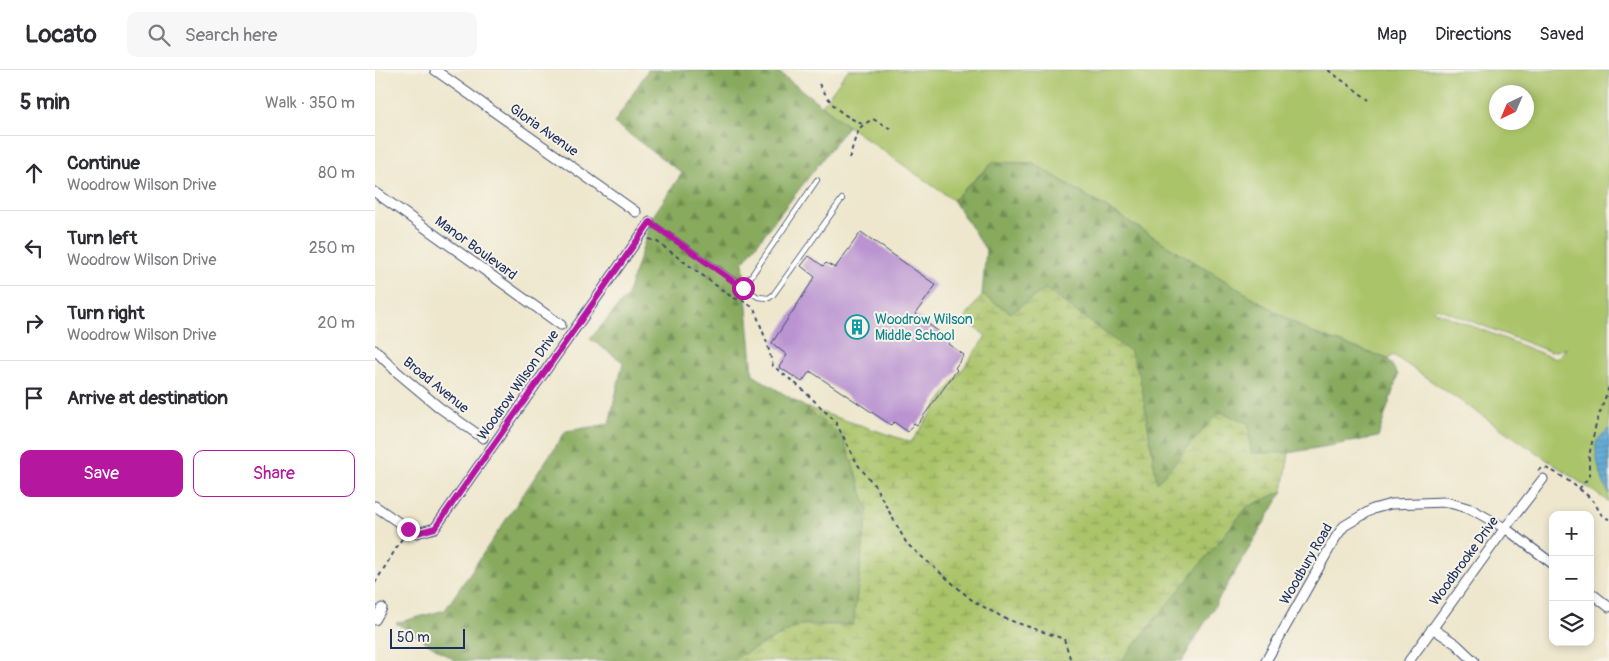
<!DOCTYPE html>
<html lang="en">
<head>
<meta charset="utf-8">
<style>
  :root { --surface:#fff; --page:#f7f7f7; --text:#2b2b33; --muted:#7c7c81; --line:#e1e1e2; --accent:#b5179e }
  body { margin:0; font-family:Pangolin,sans-serif; background:var(--page); color:var(--text) }
  .controls { position:absolute; right:15px; bottom:15px; display:grid; overflow:hidden; border-radius:10px; box-shadow:0 2px 8px #0003 }
  .controls button { width:45px; height:45px; display:grid; place-items:center; padding:0; border:0; border-bottom:1px solid var(--line); background:var(--surface); color:var(--text); font:25px sans-serif }
  .compass { position:absolute; left:1114px; top:15px; width:45px; height:45px; border-radius:50%; background:var(--surface); box-shadow:0 2px 8px #0003; rotate:224deg }
  .scale { position:absolute; left:15px; bottom:12px; width:75px; box-sizing:border-box; padding-left:5px; border:2px solid #1b2f5e; border-top:0; font-size:14px; line-height:18px; white-space:nowrap; color:#1b2f5e; -webkit-text-stroke:4px #f7f3e8; paint-order:stroke }
  .stop { position:absolute; width:15px; height:15px; margin:-11px; border:4px solid #b5179e; border-radius:50%; background:#fff }
  .stop.end { background:#b5179e; border-color:#fff; box-shadow:0 1px 5px #0008 }
  .list { margin:0; padding:0; list-style:none }
  h2 { display:flex; justify-content:space-between; align-items:center; height:65px; margin:0; padding:0 20px; font-size:21px }
  h2 small { font-size:16px; font-weight:400; color:var(--muted) }
  .list li { display:grid; grid-template-columns:32px 1fr auto; gap:15px; align-items:center; box-sizing:border-box; height:75px; padding:0 20px; border-top:1px solid var(--line) }
  .list b { display:block; font-size:19px; white-space:nowrap }
  .list p { margin:0; font-size:16px; white-space:nowrap; color:var(--muted) }
  .list em { font-size:16px; font-style:normal; color:var(--muted) }
  .actions { display:flex; gap:10px; padding:15px 20px }
  .actions a { flex:1; padding:11px 0; border:1px solid var(--accent); border-radius:10px; text-align:center; font-size:18px; color:var(--accent) }
  .actions .main { background:var(--accent); color:#fff }
  .icon { flex:none; width:28px; height:28px; fill:none; stroke:currentColor; stroke-width:2; stroke-linecap:round; stroke-linejoin:round }
  .map { position:relative; flex:none; width:1234px; height:591px; overflow:hidden }
  header { display:flex; align-items:center; gap:30px; box-sizing:border-box; height:70px; padding:0 25px; background:var(--surface); border-bottom:1px solid var(--line) }
  header strong { font-size:24px }
  nav { display:flex; gap:28px; margin-inline-start:auto; font-size:18px }
  .search { width:350px; height:45px; background:var(--page); display:flex; align-items:center; gap:12px; box-sizing:border-box; padding:0 18px; border-radius:10px; color:var(--muted); font-size:19px }
  main { display:flex }
  aside { flex:1; background:var(--surface) }
  .map>svg:first-child { display:block }
  .green { fill:#aac469; stroke:#627a64; fill-rule:evenodd }
  .forest { fill:url(#forest-firs); stroke:#516c5e }
  .wetland { fill:url(#wetland-marsh); stroke:#627a64 }
  .water { fill:url(#water-rules); stroke:#3a6a98 }
  .building { fill:#ba93d1 }
  .lines { fill:none; stroke-linecap:round; stroke-linejoin:round }
  .lane-casing { stroke:#3b4b6f; stroke-width:6 }
  .street-casing { stroke:#3b4b6f; stroke-width:11 }
  .path { stroke:#3b4b6f; stroke-width:2; stroke-dasharray:4 4; stroke-linecap:butt }
  .lane { stroke:#fff; stroke-width:4.5 }
  .street { stroke:#fff; stroke-width:9 }
  .route { stroke:#b5179e; stroke-width:6 }
  .labels { text-anchor:middle; dominant-baseline:central; stroke-width:4; stroke-linejoin:round; paint-order:stroke }
  .street-label { font-size:14px; fill:#1b2f5e; stroke:#f7f3e8 }
  .culture-label { font-size:14px; fill:#0d838f; stroke:#f7f3e8; text-anchor:start }
</style>
</head>
<body>
<header>
<strong>Locato</strong>
<div class="search"><svg class="icon" aria-label="search" viewBox="0 0 24 24"><circle cx="10" cy="10" r="6"/><path d="M15 15l6 6"/></svg>Search here</div>
<nav><a>Map</a><a>Directions</a><a>Saved</a></nav>
</header>
<main>
<aside>
<h2>5 min<small>Walk · 350 m</small></h2>
<ul class="list">
<li><svg class="icon" aria-label="ahead" viewBox="0 0 24 24"><path d="M12 20V5M6 11l6-6 6 6"/></svg><div><b>Continue</b><p>Woodrow Wilson Drive</p></div><em>80 m</em></li>
<li><svg class="icon" aria-label="left" viewBox="0 0 24 24"><path d="M17 20v-9H6M10 6l-5 5 5 5"/></svg><div><b>Turn left</b><p>Woodrow Wilson Drive</p></div><em>250 m</em></li>
<li><svg class="icon" aria-label="right" viewBox="0 0 24 24"><path d="M7 20v-9h11M14 6l5 5-5 5"/></svg><div><b>Turn right</b><p>Woodrow Wilson Drive</p></div><em>20 m</em></li>
<li><svg class="icon" aria-label="arrive" viewBox="0 0 24 24"><path d="M6 21V4h12l-3 4 3 4H6"/></svg><div><b>Arrive at destination</b></div></li>
</ul>
<div class="actions"><a class="main">Save</a><a>Share</a></div>
</aside>
<div class="map">
<svg width="1234" height="591" viewBox="0 0 1234 591">
  <defs>
    <pattern id="forest-firs" width="22" height="20" patternUnits="userSpaceOnUse" patternTransform="scale(1.25)"><rect width="22" height="20" fill="#87aa5d"/><path d="M5 1l3.5 6h-7zM16 11l3.5 6h-7z" fill="#6e8b50"/></pattern>
    <pattern id="wetland-marsh" width="20" height="14" patternUnits="userSpaceOnUse" patternTransform="scale(1.25)"><rect width="20" height="14" fill="#aac469"/><path d="M1 5h8M5 5V1M11 12h8M15 12V8" fill="none" stroke="#8aa05a"/></pattern>
    <pattern id="water-rules" width="6" height="5" patternUnits="userSpaceOnUse" patternTransform="scale(1.25)"><rect width="6" height="5" fill="#58a6d1"/><path d="M0 2.5h6" fill="none" stroke="#4888ad"/></pattern>
  </defs>
  <rect width="100%" height="100%" fill="#f7f3e8"/>
  <filter id="ink" filterUnits="userSpaceOnUse"><feTurbulence type="fractalNoise" baseFrequency=".02" numOctaves="2"/><feDisplacementMap in="SourceGraphic" scale="10" xChannelSelector="R" yChannelSelector="G"/><feConvolveMatrix kernelMatrix="1 2 1 2 8 2 1 2 1" color-interpolation-filters="sRGB"/></filter>
  <filter id="wash" filterUnits="userSpaceOnUse"><feTurbulence type="fractalNoise" baseFrequency=".0096" numOctaves="4" result="noise"/><feDisplacementMap in="SourceGraphic" scale="20" xChannelSelector="R" yChannelSelector="G"/><feGaussianBlur stdDeviation="1.12" result="paint"/><feColorMatrix in="noise" values="0 0 0 0 0 0 0 0 0 0 0 0 0 0 0 0 0 1.4 0 .05"/><feComposite in="paint" operator="in"/></filter>
  <g filter="url(#wash)">
    <rect width="100%" height="100%" fill="#eee7cd"/>
    <!-- green -->
    <path class="green" d="M 473,0 L 1234,0 L 1234,432 L 1018,285 L 1013,289 L 934,262 L 658,93 L 618,92 L 578,130 L 473,56 L 447,35 ZM 1122,22 L 1152,22 L 1152,52 L 1122,52 ZM 1062,238 L 1176,282 L 1192,278 L 1181,289 L 1059,241 Z"/>
    <!-- forest -->
    <g class="forest">
      <path d="M 273,0 L 401,0 L 473,56 L 368,192 L 378,305 L 430,337 L 469,368 L 493,439 L 478,555 L 425,555 L 355,591 L 329,591 L 316,589 L 314,591 L 81,591 L 21,553 L 70,540 L 191,361 L 234,354 L 248,292 L 215,269 L 252,226 L 278,146 L 307,103 L 239,53 Z"/>
      <path d="M 619,92 L 658,93 L 934,262 L 1013,289 L 1023,305 L 1003,367 L 914,383 L 876,383 L 782,414 L 765,307 L 636,243 L 607,225 L 611,180 L 578,130 Z"/>
      <path d="M 908,421 L 807,591 L 746,591 L 872,437 Z"/>
    </g>
    <!-- wetland -->
    <path class="wetland" d="M 670,219 L 756,282 L 765,307 L 782,413 L 844,342 L 873,353 L 876,383 L 914,383 L 908,421 L 872,437 L 746,591 L 355,591 L 425,555 L 478,555 L 493,439 L 469,369 L 430,337 L 536,372 L 611,266 L 589,249 L 607,225 L 636,243 Z"/>
    <!-- water -->
    <path class="water" d="M 1234,359 L 1234,424 C 1228,414 1219,386 1221,374 C 1223,368 1229,363 1234,359 Z"/>
    <g id="blocks">
      <!-- building -->
      <path class="building" d="M 486,162 L 561,215 L 540,244 L 575,270 L 573,274 L 589,285 L 580,298 L 582,300 L 542,355 L 539,353 L 533,362 L 519,352 L 516,355 L 435,301 L 427,312 L 404,297 L 412,285 L 397,273 L 440,207 L 426,196 L 434,186 L 448,196 L 451,193 L 460,198 Z"/>
    </g>
  </g>
  <g filter="url(#ink)">
    <use href="#blocks" fill-opacity="0" stroke="#3b4b6f" stroke-width="1"/>
    <g class="lines">
      <!-- lane casing -->
      <g class="lane-casing">
        <g id="lane">
          <path d="M 275,152 L 383,227 L 394,228 L 398,225 L 467,129"/>
          <path d="M 368,218 L 442,110"/>
        </g>
      </g>
      <!-- street casing -->
      <g class="street-casing">
        <g id="street">
          <path d="M 60,0 L 261,142"/>
          <path d="M 0,122 L 186,255"/>
          <path d="M 0,280 L 22,302 L 65,338 L 108,368"/>
          <path d="M 0,436 L 33,459 L 42,463 L 60,458 L 275,152"/>
          <path d="M 1215,522 L 1234,537"/>
          <path d="M 0,550 L 7,538"/>
          <path d="M 1057,558 L 1081,574 L 1099,591"/>
          <path d="M 891,591 L 961,467 L 969,456 L 998,439 L 1016,434 L 1071,432 L 1096,439 L 1130,458 L 1178,494"/>
          <path d="M 1034,591 L 1130,458 L 1168,409"/>
        </g>
      </g>
      <!-- path -->
      <g class="path">
        <path d="M 953,0 L 994,30"/>
        <path d="M 444,14 C 460,39 462,42 489,55"/>
        <path d="M 474,88 C 478,78 480,64 487,56 C 490,53 495,51 498,49 L 516,59"/>
        <path d="M 274,169 L 281,171 L 358,228 L 367,230 L 379,238 L 392,273 L 398,296 L 425,317 L 460,351 L 483,395 L 500,416 L 532,474 L 598,531 L 631,549 L 689,569 L 696,591"/>
        <path d="M 1163,400 C 1166,399 1166,398 1170,398 C 1180,400 1213,424 1219,432 C 1224,439 1224,446 1234,449"/>
        <path d="M 1204,419 L 1214,407 L 1214,386 L 1221,354 L 1234,317"/>
        <path d="M 0,513 L 28,467"/>
      </g>
      <!-- lane -->
      <use href="#lane" class="lane"/>
      <!-- street -->
      <use href="#street" class="street"/>
    </g>
  </g>
  <g class="lines" filter="url(#ink)">
    <!-- route -->
    <path class="route" d="M 33,459 L 42,463 L 60,458 L 275,152 L 368,218"/>
  </g>
  <!-- icons -->
  <defs>
    <g id="building-ring" transform="scale(1.25)"><circle r="9.5" fill="#f7f3e8" stroke="#0f9aa8" stroke-width="1.5"/><path d="M-4-6H4V6H1V3H-1V6H-4ZM-2.5-4.3h1.7v1.8h-1.7ZM.8-4.3h1.7v1.8H.8ZM-2.5-1h1.7V.8h-1.7ZM.8-1h1.7V.8H.8Z" fill="#0f9aa8"/></g>
  </defs>
  <g fill-rule="evenodd">
    <use href="#building-ring" x="482" y="257"/>
  </g>
  <g class="labels">
    <!-- street labels -->
    <g class="street-label">
      <text transform="translate(169 60) rotate(35)">Gloria Avenue</text>
      <text transform="translate(101 178) rotate(36)">Manor Boulevard</text>
      <text transform="translate(61 315) rotate(39)">Broad Avenue</text>
      <text transform="translate(143 315) rotate(-55)">Woodrow Wilson Drive</text>
      <text transform="translate(1089 491) rotate(-54)">Woodbrooke Drive</text>
      <text transform="translate(931 494) rotate(-60)">Woodbury Road</text>
    </g>
    <!-- culture labels -->
    <g class="culture-label">
      <text x="500" y="249">Woodrow Wilson<tspan x="500" dy="16">Middle School</tspan></text>
    </g>
  </g>
</svg>
<div class="controls">
<button>+</button>
<button>−</button>
<button><svg class="icon" aria-label="layers" viewBox="0 0 24 24"><path d="M12 4l9 5-9 5-9-5zM3 14l9 5 9-5"/></svg></button>
</div>
<svg class="compass" viewBox="-18 -18 36 36"><path d="M0-13l5 13h-10z" fill="#e53935"/><path d="M0 13l5-13h-10z" fill="#7c7c81"/></svg>
<div class="scale">50 m</div>
<div class="stop" style="left:368px;top:218px"></div>
<div class="stop end" style="left:33px;top:459px"></div>
</div>
</main>
</body>
</html>
